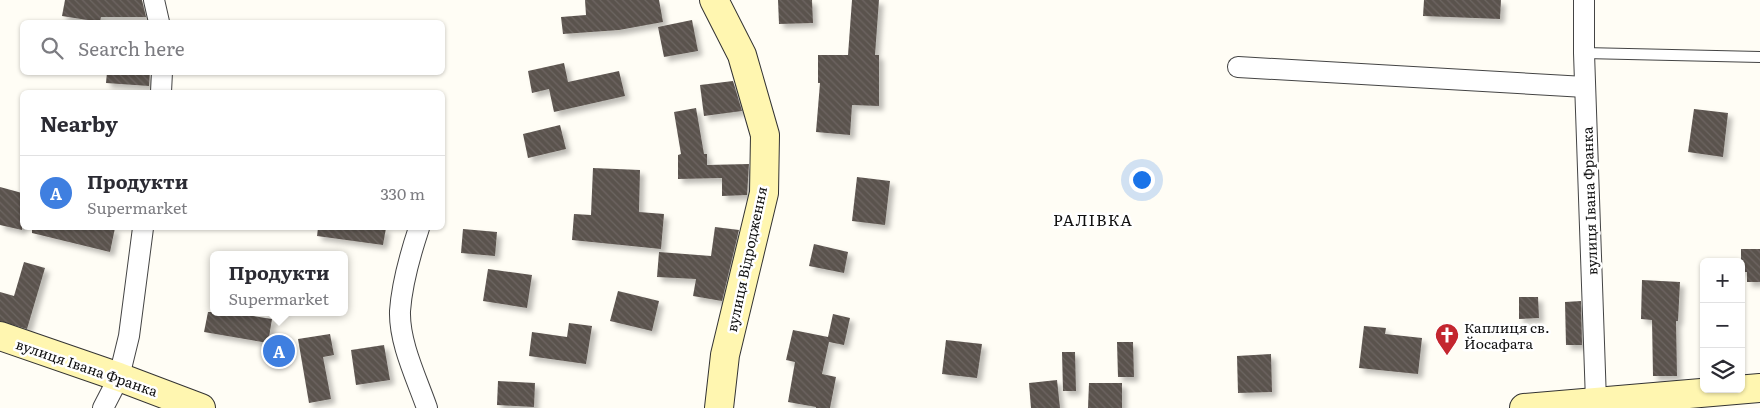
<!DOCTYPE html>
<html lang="en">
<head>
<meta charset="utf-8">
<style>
  :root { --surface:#fff; --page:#f2f2f3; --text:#2b2b33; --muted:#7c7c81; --line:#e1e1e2; --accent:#7c3aed }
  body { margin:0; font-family:Literata,serif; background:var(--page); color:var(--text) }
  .controls { position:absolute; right:15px; bottom:15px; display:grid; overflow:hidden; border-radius:8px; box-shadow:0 1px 4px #0004 }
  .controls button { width:45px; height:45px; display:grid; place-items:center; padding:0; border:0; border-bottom:1px solid var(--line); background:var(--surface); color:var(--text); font:25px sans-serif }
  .you { position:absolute; left:1141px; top:179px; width:18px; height:18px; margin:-12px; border:4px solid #fff; border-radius:50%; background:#1a73e8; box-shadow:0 0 0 8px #1a73e833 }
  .badge { display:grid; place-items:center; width:32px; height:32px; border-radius:50%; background:var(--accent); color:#fff; font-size:16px; font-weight:700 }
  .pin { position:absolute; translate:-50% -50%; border:2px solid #fff; box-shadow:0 1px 5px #0006 }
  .popup { position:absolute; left:210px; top:251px; width:138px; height:65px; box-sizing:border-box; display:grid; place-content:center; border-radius:8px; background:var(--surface); filter:drop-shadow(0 1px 4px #0005); font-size:16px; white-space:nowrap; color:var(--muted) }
  .popup b { font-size:19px; color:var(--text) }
  .popup::after { content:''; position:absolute; left:50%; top:100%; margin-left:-10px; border:10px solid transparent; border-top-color:var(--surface) }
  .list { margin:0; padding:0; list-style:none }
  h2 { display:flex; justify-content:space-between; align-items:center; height:65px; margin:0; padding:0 20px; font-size:21px }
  h2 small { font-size:16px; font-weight:400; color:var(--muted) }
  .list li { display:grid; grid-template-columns:32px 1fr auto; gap:15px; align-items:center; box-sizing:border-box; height:75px; padding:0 20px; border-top:1px solid var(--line) }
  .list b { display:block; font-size:19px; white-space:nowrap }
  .list p { margin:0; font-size:16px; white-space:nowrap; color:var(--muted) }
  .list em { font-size:16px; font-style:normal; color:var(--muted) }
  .icon { flex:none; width:28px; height:28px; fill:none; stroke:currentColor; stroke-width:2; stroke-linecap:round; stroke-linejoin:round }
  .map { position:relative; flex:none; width:1760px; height:408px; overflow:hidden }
  .search { position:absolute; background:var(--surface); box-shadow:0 1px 4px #0004; left:20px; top:20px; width:425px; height:55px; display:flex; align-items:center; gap:12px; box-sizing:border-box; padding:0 18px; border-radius:8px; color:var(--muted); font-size:19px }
  .panel { position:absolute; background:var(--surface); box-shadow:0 1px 4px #0004; left:20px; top:90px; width:425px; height:140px; border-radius:8px }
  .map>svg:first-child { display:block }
  .building { fill:url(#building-back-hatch); filter:url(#shadow) }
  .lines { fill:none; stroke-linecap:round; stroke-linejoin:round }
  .lane-casing { stroke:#444; stroke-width:12 }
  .street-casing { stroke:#444; stroke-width:22 }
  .secondary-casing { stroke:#333; stroke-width:30 }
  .lane { stroke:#fff; stroke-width:10 }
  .street { stroke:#fff; stroke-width:20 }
  .secondary { stroke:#fff6b0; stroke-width:28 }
  .labels { text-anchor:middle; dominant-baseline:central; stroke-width:5; stroke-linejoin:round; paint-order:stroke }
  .street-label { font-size:14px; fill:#111; stroke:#fff }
  .poi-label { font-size:14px; fill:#111; stroke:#fff; text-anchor:start }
  .quarter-label { font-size:16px; letter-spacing:1px; fill:#111; stroke:#fff }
</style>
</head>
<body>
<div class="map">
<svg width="1760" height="408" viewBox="0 0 1760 408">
  <defs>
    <pattern id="building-back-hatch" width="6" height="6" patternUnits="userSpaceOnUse" patternTransform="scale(1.25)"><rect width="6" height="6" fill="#5a524d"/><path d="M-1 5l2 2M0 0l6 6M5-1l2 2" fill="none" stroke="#6d6662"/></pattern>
    <filter id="shadow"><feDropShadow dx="4.5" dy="4.5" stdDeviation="2.5" flood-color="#0004"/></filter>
  </defs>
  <rect width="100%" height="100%" fill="#fffdf5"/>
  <!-- building -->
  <g class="building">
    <path d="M 65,0 L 142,0 L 146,17 L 101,17 L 100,22 L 62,16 Z"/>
    <path d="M 585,0 L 659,0 L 663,22 L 619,30 L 563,34 L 561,17 L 586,15 Z"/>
    <path d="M 778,0 L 812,0 L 813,23 L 779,24 Z"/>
    <path d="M 852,0 L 879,0 L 875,55 L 879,55 L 879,106 L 852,105 L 850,135 L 816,132 L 820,83 L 818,83 L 818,55 L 848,55 Z"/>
    <path d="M 1424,0 L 1501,0 L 1500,19 L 1423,16 Z"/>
    <path d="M 692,20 L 698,51 L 664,57 L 658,27 Z"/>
    <path d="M 564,63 L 568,82 L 619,71 L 625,96 L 554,112 L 549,89 L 532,93 L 528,71 Z"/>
    <path d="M 107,72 L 150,72 L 149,86 L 106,83 Z"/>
    <path d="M 733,81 L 742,111 L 704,116 L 700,85 Z"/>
    <path d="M 696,108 L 704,154 L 707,154 L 707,165 L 749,164 L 747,195 L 722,196 L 722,178 L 678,179 L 678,155 L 681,154 L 674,112 Z"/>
    <path d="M 1694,109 L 1728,113 L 1723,157 L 1688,152 Z"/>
    <path d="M 560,125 L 566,149 L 528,158 L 523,134 Z"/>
    <path d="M 593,168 L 640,170 L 639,212 L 664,214 L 661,249 L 572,240 L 574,214 L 591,215 Z"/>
    <path d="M 857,177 L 890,181 L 885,225 L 852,221 Z"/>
    <path d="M 0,187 L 22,193 L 22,230 L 0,225 Z"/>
    <path d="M 715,227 L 739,230 L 722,301 L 693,296 L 696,279 L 657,277 L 659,252 L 711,256 Z"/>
    <path d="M 32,228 L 115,228 L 110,252 L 32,233 Z"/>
    <path d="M 318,228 L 386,228 L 383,245 L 317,236 Z"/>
    <path d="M 463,229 L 497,232 L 495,256 L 461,253 Z"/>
    <path d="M 814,244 L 848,252 L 844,273 L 809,266 Z"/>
    <path d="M 1741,249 L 1760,249 L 1760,282 L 1747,282 L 1747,272 L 1741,272 Z"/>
    <path d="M 24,262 L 45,268 L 27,329 L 0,321 L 0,292 L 14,296 Z"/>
    <path d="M 488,269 L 532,275 L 527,308 L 483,301 Z"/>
    <path d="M 1642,280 L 1680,282 L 1678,321 L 1676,321 L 1677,376 L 1653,376 L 1652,320 L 1641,319 Z"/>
    <path d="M 618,291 L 659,301 L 652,331 L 610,321 Z"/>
    <path d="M 1519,297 L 1538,297 L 1539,318 L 1519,319 Z"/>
    <path d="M 1581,301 L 1582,345 L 1566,345 L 1565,302 Z"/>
    <path d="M 208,312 L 228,312 L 272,319 L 268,343 L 204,332 Z"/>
    <path d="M 833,314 L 850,318 L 844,345 L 829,342 L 822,374 L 836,377 L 830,408 L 816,408 L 816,407 L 788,402 L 795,362 L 786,360 L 793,330 L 828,337 Z"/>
    <path d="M 569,323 L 592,326 L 586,364 L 529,356 L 532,332 L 567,337 Z"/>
    <path d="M 1364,326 L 1386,328 L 1385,334 L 1422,338 L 1418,374 L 1359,368 Z"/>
    <path d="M 330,334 L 334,355 L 323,357 L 331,399 L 309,403 L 298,339 Z"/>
    <path d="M 946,340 L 982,344 L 977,378 L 942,374 Z"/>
    <path d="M 1117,342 L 1133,342 L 1134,377 L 1118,377 Z"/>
    <path d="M 384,345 L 390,380 L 356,385 L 351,350 Z"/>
    <path d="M 1062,352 L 1075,352 L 1076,391 L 1063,391 Z"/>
    <path d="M 1271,354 L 1272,392 L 1238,393 L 1237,356 Z"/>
    <path d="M 1057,380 L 1060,408 L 1031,408 L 1029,383 Z"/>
    <path d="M 498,381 L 535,383 L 534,407 L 497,405 Z"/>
    <path d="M 1089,383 L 1122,383 L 1122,408 L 1088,408 Z"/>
  </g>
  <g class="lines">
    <!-- lane casing -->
    <g class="lane-casing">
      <path id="lane" d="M 1584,53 L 1760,57"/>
    </g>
    <!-- street casing -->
    <g class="street-casing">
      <g id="street">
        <path d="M 154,0 L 159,22"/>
        <path d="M 1584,0 L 1584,53 L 1596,401"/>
        <path d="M 1238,67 L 1585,87"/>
        <path d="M 161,92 L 162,72"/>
        <path d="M 419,228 C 410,255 402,282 400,311 C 399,343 417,379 427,408"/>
        <path d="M 103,408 L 119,377 L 129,336 L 143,228"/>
      </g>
    </g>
    <!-- secondary casing -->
    <g class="secondary-casing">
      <g id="secondary">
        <path d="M 714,0 L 742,55 L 765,135 L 764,193 L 725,355 L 719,408"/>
        <path d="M 0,336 L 119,377 L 201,408"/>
        <path d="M 1524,408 L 1760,388"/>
      </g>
    </g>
    <!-- lane -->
    <use href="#lane" class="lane"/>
    <!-- street -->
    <use href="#street" class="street"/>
    <!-- secondary -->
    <use href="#secondary" class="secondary"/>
  </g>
  <!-- icons -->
  <defs>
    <g id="church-pin" transform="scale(1.25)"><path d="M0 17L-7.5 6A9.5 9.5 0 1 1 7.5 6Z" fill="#c4262e" stroke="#fff"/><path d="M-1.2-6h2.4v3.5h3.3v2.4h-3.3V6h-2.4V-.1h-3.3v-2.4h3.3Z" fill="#fff"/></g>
  </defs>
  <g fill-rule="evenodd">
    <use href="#church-pin" x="1447" y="335"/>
  </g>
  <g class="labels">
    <!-- street labels -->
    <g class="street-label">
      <text transform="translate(1589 201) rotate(-92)">вулиця Івана Франка</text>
      <text transform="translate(746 259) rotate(-78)">вулиця Відродження</text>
      <text transform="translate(87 367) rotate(19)">вулиця Івана Франка</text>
    </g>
    <!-- poi labels -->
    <g class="poi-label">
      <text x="1464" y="327">Каплиця св.<tspan x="1464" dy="16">Йосафата</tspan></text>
    </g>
    <!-- quarter labels -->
    <g class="quarter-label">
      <text x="1093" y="219">РАЛІВКА</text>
    </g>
  </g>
</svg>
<div class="controls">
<button>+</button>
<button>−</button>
<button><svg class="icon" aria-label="layers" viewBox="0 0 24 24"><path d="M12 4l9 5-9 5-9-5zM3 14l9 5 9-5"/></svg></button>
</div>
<div class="you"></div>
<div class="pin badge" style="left:279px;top:351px;background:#3f7fe0">A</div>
<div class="popup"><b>Продукти</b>Supermarket</div>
<div class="search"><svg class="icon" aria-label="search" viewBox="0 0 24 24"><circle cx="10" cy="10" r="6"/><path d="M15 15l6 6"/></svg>Search here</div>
<section class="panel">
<h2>Nearby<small></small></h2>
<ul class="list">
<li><span class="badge" style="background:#3f7fe0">A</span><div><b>Продукти</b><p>Supermarket</p></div><em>330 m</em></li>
</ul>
</section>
</div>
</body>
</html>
